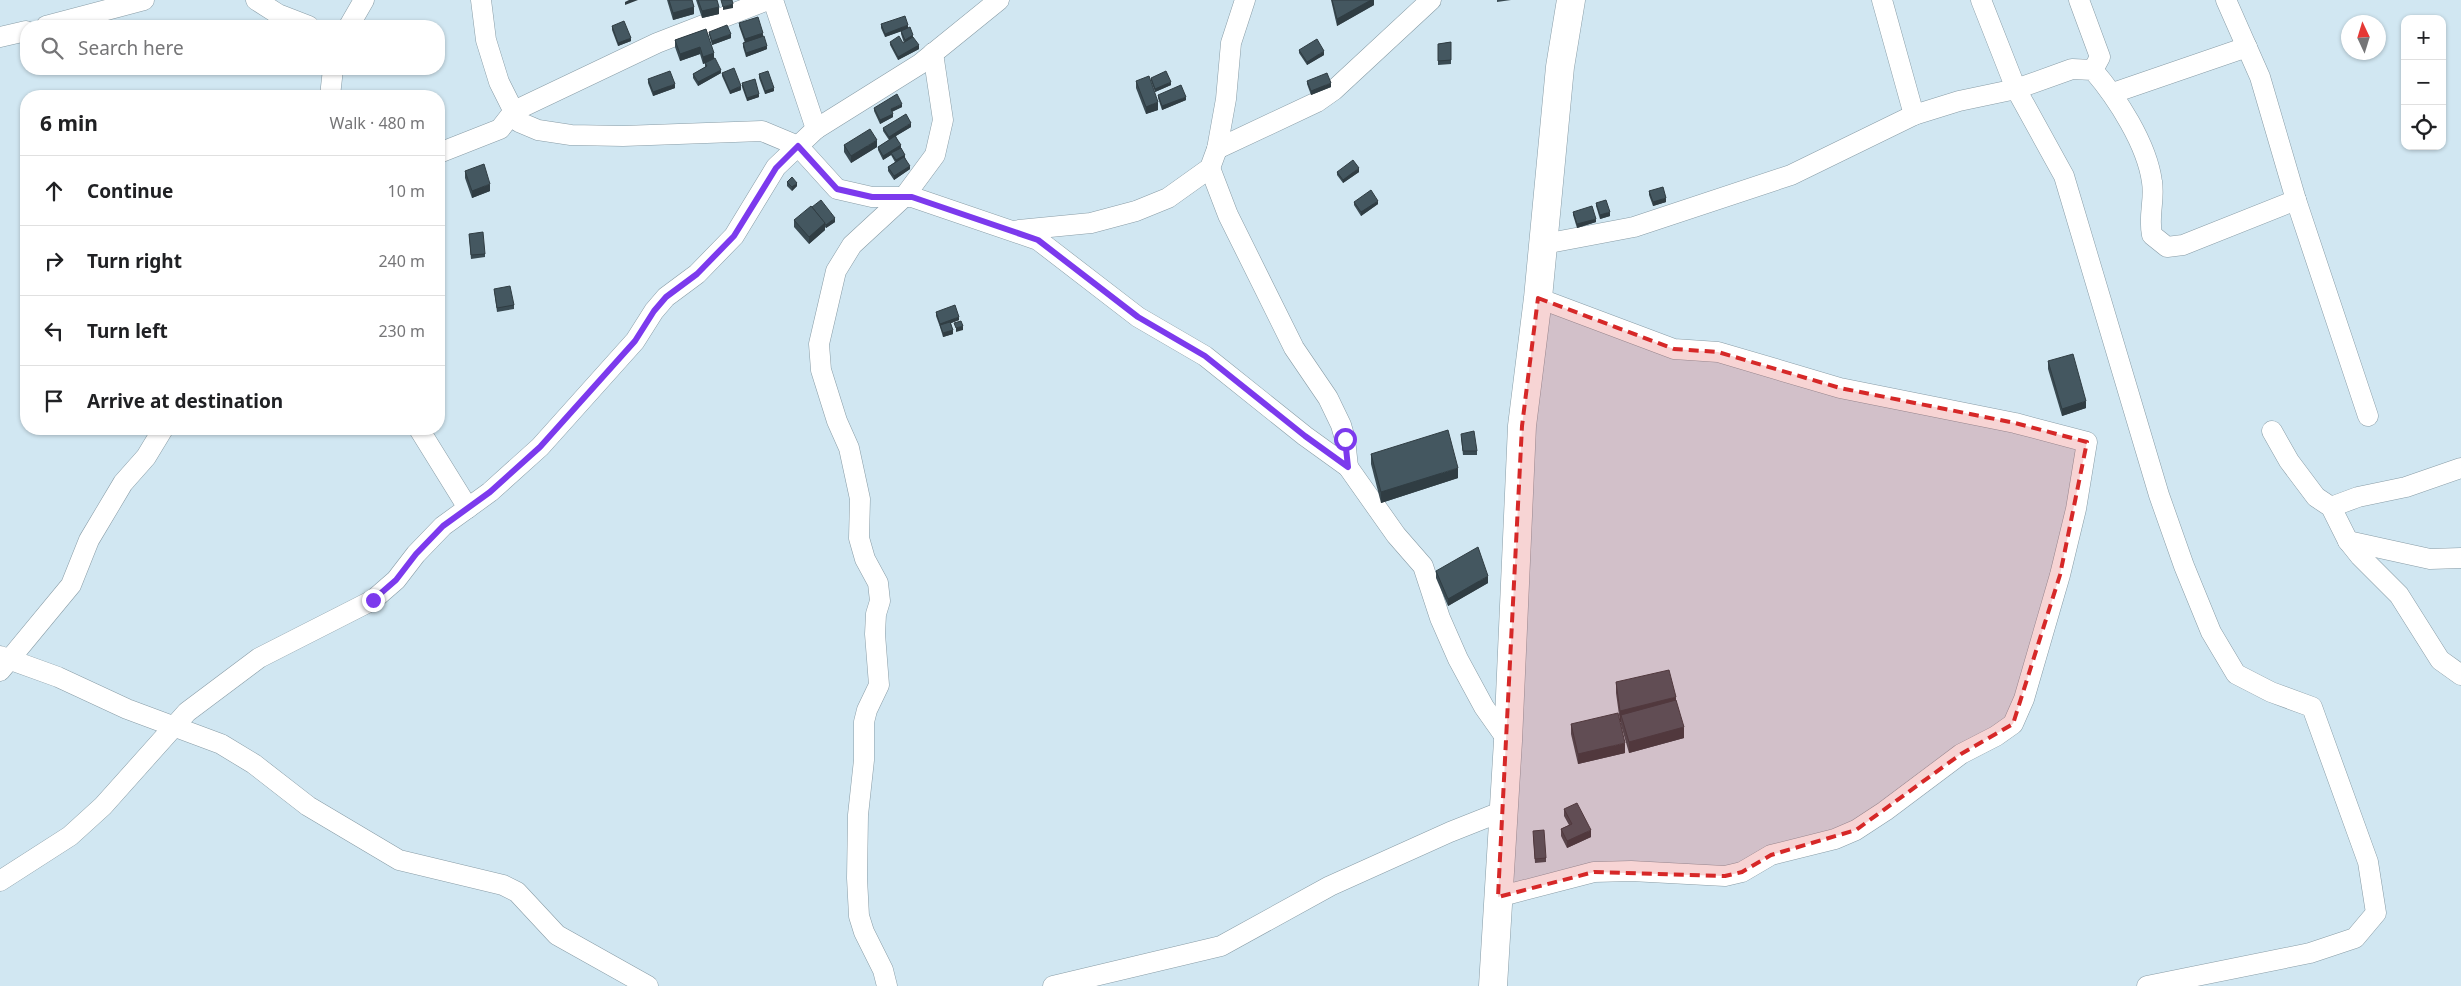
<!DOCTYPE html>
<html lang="en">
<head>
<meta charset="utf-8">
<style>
  :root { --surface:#fff; --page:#f6f6f6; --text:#202124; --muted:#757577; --line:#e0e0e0 }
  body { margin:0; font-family:"Noto Sans",sans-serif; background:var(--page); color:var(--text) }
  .controls { position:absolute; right:15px; top:15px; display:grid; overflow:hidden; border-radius:10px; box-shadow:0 1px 4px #0004 }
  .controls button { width:45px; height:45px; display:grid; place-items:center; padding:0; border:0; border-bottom:1px solid var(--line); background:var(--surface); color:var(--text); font:25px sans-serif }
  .compass { position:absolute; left:2341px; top:15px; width:45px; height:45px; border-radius:50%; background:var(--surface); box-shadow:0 1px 4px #0004; rotate:356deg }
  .stop { position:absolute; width:15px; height:15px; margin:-11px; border:4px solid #7c3aed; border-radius:50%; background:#fff }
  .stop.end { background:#7c3aed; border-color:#fff; box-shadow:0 1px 5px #0008 }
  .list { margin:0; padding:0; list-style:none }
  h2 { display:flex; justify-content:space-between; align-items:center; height:65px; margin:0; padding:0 20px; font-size:21px }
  h2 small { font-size:16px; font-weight:400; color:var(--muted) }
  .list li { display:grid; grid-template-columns:32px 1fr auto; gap:15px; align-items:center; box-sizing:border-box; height:70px; padding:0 20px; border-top:1px solid var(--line) }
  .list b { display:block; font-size:19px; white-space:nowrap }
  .list em { font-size:16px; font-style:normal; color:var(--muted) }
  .icon { flex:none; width:28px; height:28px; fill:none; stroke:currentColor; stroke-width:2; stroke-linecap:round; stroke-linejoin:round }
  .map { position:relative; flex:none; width:2461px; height:986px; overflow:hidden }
  .search { position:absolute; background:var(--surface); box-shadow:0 1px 4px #0004; left:20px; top:20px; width:425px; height:55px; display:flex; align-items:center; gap:12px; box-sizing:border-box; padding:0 18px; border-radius:20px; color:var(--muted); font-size:19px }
  .panel { position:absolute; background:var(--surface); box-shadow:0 1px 4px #0004; left:20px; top:90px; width:425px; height:345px; border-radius:20px }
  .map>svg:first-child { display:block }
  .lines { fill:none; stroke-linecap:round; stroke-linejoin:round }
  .street-casing { stroke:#889ca6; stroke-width:21 }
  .secondary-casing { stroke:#889ca6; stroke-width:29 }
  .street { stroke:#fff; stroke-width:20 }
  .secondary { stroke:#fff; stroke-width:28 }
  .wall { fill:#3a4b53 }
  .shaded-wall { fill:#303d43 }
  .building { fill:#445760; stroke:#303d43 }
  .route { stroke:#7c3aed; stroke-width:6 }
  .marked { fill:#d62828; fill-opacity:0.2; stroke:#d62828; stroke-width:4; stroke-dasharray:10 6; stroke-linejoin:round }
</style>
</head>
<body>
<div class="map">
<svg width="2461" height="986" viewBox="0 0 2461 986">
  <rect width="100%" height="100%" fill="#d1e7f2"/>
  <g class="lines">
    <!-- street casing -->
    <g class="street-casing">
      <g id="street">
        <path d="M 256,0 L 278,14 L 309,26"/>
        <path d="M 481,0 L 486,40 L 499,82 L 519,122 L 538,130 L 571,135 L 623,136 L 762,131 L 798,146 L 837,189 L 872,197 L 912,197 L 1038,240 L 1138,317 L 1205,356 L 1305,436 L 1348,467 L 1396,535 L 1423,566 L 1440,618 L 1458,659 L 1484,707 L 1508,741"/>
        <path d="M 773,0 L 816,129"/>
        <path d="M 1882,0 L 1914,115"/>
        <path d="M 1981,0 L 2016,89 L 2064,176 L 2159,495 L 2184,566 L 2211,632 L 2236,674 L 2271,692 L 2312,707 L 2368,862 L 2376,913 L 2355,938 L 2310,953 L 2147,986"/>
        <path d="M 2079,0 L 2100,57 L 2093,70"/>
        <path d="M 2226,0 L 2260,77 L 2296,200 L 2368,416"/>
        <path d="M 46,26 L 144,0"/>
        <path d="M 349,26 L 364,0"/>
        <path d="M 0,37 L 26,31"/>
        <path d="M 2113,93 L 2247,47"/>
        <path d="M 330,96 L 333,69"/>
        <path d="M 1217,149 L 1317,102 L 1334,90 L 1431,0"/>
        <path d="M 439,153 L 500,129 L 514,111 L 657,43 L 768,0"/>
        <path d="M 1210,168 L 1228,215 L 1294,348 L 1328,398 L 1341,425 L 1345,439 L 1348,467"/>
        <path d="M 1019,230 L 1091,223 L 1136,211 L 1168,198 L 1210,168 L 1217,149 L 1226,99 L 1231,43 L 1245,0"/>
        <path d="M 1544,244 L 1634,227 L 1791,175 L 1914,115 L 1959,101 L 2016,89 L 2072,69 L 2093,70 C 2117,98 2147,144 2152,182 C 2155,200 2148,215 2152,235 L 2167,247 L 2183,245 L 2296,200"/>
        <path d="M 419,429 L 468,508"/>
        <path d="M 2272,431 L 2289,461 L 2316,497 L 2331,507 L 2348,541 L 2360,556 L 2399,595 L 2440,660 L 2461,675"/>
        <path d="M 2331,507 L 2358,497 L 2406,487 L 2461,468"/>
        <path d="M 2348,541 L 2430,559 L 2461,558"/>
        <path d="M 0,656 L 58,677 L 127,709 L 221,744 L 254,764 L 308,806 L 399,860 L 503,885 L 517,892 L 557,935 L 648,986"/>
        <path d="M 0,671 L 71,585 L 89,540 L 123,483 L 146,457 L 163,429"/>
        <path d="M 0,881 L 70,836 L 103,806 L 187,712 L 259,658 L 373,600 L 396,580 L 416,554 L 443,526 L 490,492 L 540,447 L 635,341 L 654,311 L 666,297 L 697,274 L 734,236 L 776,167 L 798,146 L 816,129 L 920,64 L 999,0"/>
        <path d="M 1498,897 L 1594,872 L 1631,871 L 1725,876 L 1742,872 L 1771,855 L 1835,839 L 1856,830 L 1885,811 L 1961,754 L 1996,736 L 2013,724 L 2024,699 L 2060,575 L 2076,509 L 2087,442 L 2015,423 L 1840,388 L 1718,352 L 1674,349 L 1538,298"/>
        <path d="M 887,986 L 883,970 L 864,932 L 859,916 L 857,878 L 858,815 L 864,760 L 864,722 L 867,710 L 879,685 L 875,634 L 876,614 L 880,601 L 878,583 L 865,559 L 859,538 L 860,499 L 849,448 L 837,421 L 821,370 L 819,344 L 836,271 L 852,245 L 904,197 L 935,155 L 943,120 L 933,53"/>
        <path d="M 1053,986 L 1221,946 L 1330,886 L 1450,832 L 1503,811"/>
      </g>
    </g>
    <!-- secondary casing -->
    <g class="secondary-casing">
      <path id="secondary" d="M 1493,986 L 1508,741 L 1522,426 L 1538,298 L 1560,67 L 1571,0"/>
    </g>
    <!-- street -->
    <use href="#street" class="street"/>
    <!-- secondary -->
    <use href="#secondary" class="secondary"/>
  </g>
  <!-- wall -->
  <g class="wall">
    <path d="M 667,0 L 692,0 L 694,14 L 673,20 Z"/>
    <path d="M 696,0 L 717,0 L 719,14 L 702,18 Z"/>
    <path d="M 1331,0 L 1374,0 L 1374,5 L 1337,26 Z"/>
    <path d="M 1497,0 L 1511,0 L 1497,2 Z"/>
    <path d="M 739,23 L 763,36 L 767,49 L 746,57 L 743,47 L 743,43 L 745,43 L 739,26 Z"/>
    <path d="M 881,24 L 908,28 L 919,49 L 898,60 L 890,45 L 890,42 L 903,43 L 904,43 L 901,34 L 901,31 L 885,37 L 881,28 Z"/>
    <path d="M 612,26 L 631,41 L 618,46 L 612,30 Z"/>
    <path d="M 706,29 L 714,58 L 721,73 L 698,86 L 693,78 L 693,74 L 705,67 L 705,63 L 703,64 L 700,54 L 680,61 L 675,47 L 675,40 Z"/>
    <path d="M 709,32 L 731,38 L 712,45 L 709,35 Z"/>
    <path d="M 1451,42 L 1451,64 L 1438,65 L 1438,44 Z"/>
    <path d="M 1299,50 L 1324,55 L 1307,65 L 1299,53 Z"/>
    <path d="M 722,73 L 741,90 L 730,94 L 722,76 Z"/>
    <path d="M 759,74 L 774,91 L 765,94 L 759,78 Z"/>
    <path d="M 1151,78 L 1171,85 L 1155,92 L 1151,81 Z"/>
    <path d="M 648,79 L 675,88 L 653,96 L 648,83 Z"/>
    <path d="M 1136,81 L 1158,110 L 1146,114 L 1136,88 Z"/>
    <path d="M 1307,81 L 1331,87 L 1311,95 L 1307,84 Z"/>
    <path d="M 742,83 L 759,97 L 747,101 L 742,87 Z"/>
    <path d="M 1158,95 L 1186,100 L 1162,110 L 1158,98 Z"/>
    <path d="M 902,107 L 892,112 L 893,117 L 880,124 L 874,111 L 874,108 Z"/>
    <path d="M 911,127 L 896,136 L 910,169 L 894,180 L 888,171 L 888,167 L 895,162 L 891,155 L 883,160 L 878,150 L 878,147 L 889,140 L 883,131 L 883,128 Z"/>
    <path d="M 844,145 L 877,147 L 851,163 L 844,152 Z"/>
    <path d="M 465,171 L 490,191 L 472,198 L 465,178 Z"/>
    <path d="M 1337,172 L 1359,172 L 1343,183 L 1337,175 Z"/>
    <path d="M 787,182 L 797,186 L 792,191 L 787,186 Z"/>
    <path d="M 1649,191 L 1666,202 L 1653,206 L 1649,195 Z"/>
    <path d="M 1354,202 L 1378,204 L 1361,216 L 1354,205 Z"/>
    <path d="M 1596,203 L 1610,216 L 1600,219 L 1596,206 Z"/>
    <path d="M 812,208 L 835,222 L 826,228 L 825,227 L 825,230 L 809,244 L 794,227 L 794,220 Z"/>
    <path d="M 1573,212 L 1596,222 L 1577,228 L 1573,215 Z"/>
    <path d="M 469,234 L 485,254 L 485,257 L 471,259 Z"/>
    <path d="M 494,289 L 514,305 L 514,309 L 497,312 Z"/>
    <path d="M 936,312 L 959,320 L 951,323 L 953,334 L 943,337 L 940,327 L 936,316 Z"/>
    <path d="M 2048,361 L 2086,408 L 2062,416 L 2048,369 Z"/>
    <path d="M 1461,437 L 1477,451 L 1477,455 L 1463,455 Z"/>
    <path d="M 1371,454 L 1458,478 L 1381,503 L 1371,464 Z"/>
    <path d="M 1436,571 L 1488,583 L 1448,606 L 1436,578 Z"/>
    <path d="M 1616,682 L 1676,700 L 1684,738 L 1629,753 L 1621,725 L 1621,722 L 1620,722 L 1616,693 Z"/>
    <path d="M 1571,724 L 1625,753 L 1578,764 L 1571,734 Z"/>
    <path d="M 1564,809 L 1591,837 L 1567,848 L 1561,836 L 1561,829 L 1569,825 L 1564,816 Z"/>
    <path d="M 1533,835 L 1546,858 L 1546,862 L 1535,863 Z"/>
  </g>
  <!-- shaded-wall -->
  <g class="shaded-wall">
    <path d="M 629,0 L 638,0 L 625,5 L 625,2 Z"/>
    <path d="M 1371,0 L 1374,0 L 1374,5 L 1337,26 L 1337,19 Z"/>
    <path d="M 733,4 L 733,8 L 723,10 L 723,7 Z"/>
    <path d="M 694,7 L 694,14 L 673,20 L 673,13 Z"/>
    <path d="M 719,7 L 719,14 L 702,18 L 702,11 Z"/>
    <path d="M 908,25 L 908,29 L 885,37 L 885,34 Z"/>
    <path d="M 763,33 L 763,37 L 745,43 L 745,39 Z"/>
    <path d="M 731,34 L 731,38 L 712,45 L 712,41 Z"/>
    <path d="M 913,35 L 913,39 L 905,44 L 905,40 Z"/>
    <path d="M 631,38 L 631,41 L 618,46 L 618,43 Z"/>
    <path d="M 919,45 L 919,49 L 898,60 L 898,57 Z"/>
    <path d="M 767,46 L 767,49 L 746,57 L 746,53 Z"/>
    <path d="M 700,47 L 700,54 L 680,61 L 680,54 Z"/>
    <path d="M 1324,51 L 1324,55 L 1307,65 L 1307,62 Z"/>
    <path d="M 714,53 L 714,60 L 703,64 L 703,57 Z"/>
    <path d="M 721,70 L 721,73 L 698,86 L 698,82 Z"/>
    <path d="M 1171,82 L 1171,85 L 1155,92 L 1155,89 Z"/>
    <path d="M 1331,83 L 1331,87 L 1311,95 L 1311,91 Z"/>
    <path d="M 675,84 L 675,88 L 653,96 L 653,92 Z"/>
    <path d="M 741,86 L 741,90 L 730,94 L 730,91 Z"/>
    <path d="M 774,88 L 774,91 L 765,94 L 765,91 Z"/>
    <path d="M 759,94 L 759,97 L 747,101 L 747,98 Z"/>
    <path d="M 1186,97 L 1186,100 L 1162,110 L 1162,106 Z"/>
    <path d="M 1158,102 L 1158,110 L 1146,114 L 1146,107 Z"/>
    <path d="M 902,104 L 902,107 L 891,112 L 891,109 Z"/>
    <path d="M 893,114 L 893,117 L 880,124 L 880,120 Z"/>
    <path d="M 911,123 L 911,127 L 889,140 L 889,137 Z"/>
    <path d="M 877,140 L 877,147 L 851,163 L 851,156 Z"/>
    <path d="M 901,145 L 901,149 L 891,153 L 891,155 L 883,160 L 883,156 Z"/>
    <path d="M 905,155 L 905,158 L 896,163 L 896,160 Z"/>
    <path d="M 910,166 L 910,169 L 894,180 L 894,176 Z"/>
    <path d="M 1359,168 L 1359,172 L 1343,183 L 1343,180 Z"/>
    <path d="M 797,183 L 797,186 L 792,191 L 792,187 Z"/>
    <path d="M 490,184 L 490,191 L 472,198 L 472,191 Z"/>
    <path d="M 1666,198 L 1666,202 L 1653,206 L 1653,202 Z"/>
    <path d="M 1378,201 L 1378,204 L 1361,216 L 1361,212 Z"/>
    <path d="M 1610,212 L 1610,216 L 1600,219 L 1600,215 Z"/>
    <path d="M 835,218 L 835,222 L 826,228 L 826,225 Z"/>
    <path d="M 1596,219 L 1596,222 L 1577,228 L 1577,224 Z"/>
    <path d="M 825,223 L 825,230 L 809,244 L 809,237 Z"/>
    <path d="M 959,317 L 959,320 L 941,327 L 940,325 L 940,327 L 940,324 Z"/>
    <path d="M 963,326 L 963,330 L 956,332 L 956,328 Z"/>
    <path d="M 953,330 L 953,334 L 943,337 L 943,333 Z"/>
    <path d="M 2086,401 L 2086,408 L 2062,416 L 2062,409 Z"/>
    <path d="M 1458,468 L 1458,478 L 1381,503 L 1381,492 Z"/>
    <path d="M 1488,576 L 1488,583 L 1448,606 L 1448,599 Z"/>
    <path d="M 1676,697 L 1676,707 L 1621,715 L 1621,722 L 1620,722 L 1620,711 Z"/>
    <path d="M 1684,727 L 1684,738 L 1629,753 L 1629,742 Z"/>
    <path d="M 1625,743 L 1625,753 L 1578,764 L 1578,754 Z"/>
    <path d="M 1591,830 L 1591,837 L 1567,848 L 1567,841 Z"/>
  </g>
  <!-- building -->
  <g class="building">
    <path d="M 669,0 L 692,0 L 694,7 L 673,13 Z"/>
    <path d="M 698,0 L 717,0 L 719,7 L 702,11 Z"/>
    <path d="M 721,0 L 732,0 L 733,4 L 723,7 Z"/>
    <path d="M 1332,0 L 1371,0 L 1337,19 Z"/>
    <path d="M 905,16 L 908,25 L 885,34 L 881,24 Z"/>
    <path d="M 758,17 L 763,33 L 745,39 L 739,23 Z"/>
    <path d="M 624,21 L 631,38 L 618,43 L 612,26 Z"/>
    <path d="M 727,25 L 731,34 L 712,41 L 709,32 Z"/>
    <path d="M 910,27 L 913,35 L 905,40 L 901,31 Z"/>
    <path d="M 706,29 L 714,53 L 703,57 L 700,47 L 680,54 L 675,40 Z"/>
    <path d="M 764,36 L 767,46 L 746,53 L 743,43 Z"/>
    <path d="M 899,36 L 903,43 L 913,37 L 919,45 L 898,57 L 890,42 Z"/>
    <path d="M 1317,39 L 1324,51 L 1307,62 L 1299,50 Z"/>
    <path d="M 1451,42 L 1451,60 L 1438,61 L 1438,44 Z"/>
    <path d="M 715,58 L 721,70 L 698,82 L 693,74 L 707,66 L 705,63 Z"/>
    <path d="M 734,68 L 741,86 L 730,91 L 722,73 Z"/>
    <path d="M 670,71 L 675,84 L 653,92 L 648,79 Z"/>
    <path d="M 768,71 L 774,88 L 765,91 L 759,74 Z"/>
    <path d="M 1166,71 L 1171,82 L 1155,89 L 1151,78 Z"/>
    <path d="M 1327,73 L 1331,83 L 1311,91 L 1307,81 Z"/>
    <path d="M 1149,76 L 1158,102 L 1146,107 L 1136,81 Z"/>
    <path d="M 755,79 L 759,94 L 747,98 L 742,83 Z"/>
    <path d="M 1181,85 L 1186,97 L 1162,106 L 1158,95 Z"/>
    <path d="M 897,94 L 902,104 L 891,109 L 893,114 L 880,120 L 874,108 Z"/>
    <path d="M 906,114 L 911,123 L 889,137 L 883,128 Z"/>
    <path d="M 870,129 L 877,140 L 851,156 L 844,145 Z"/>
    <path d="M 895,136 L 901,145 L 883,156 L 878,147 Z"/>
    <path d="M 901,148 L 905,155 L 896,160 L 891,153 Z"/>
    <path d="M 904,157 L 910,166 L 894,176 L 888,167 Z"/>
    <path d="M 1353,160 L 1359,168 L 1343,180 L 1337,172 Z"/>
    <path d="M 484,164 L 490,184 L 472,191 L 465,171 Z"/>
    <path d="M 792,177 L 797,183 L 792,187 L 787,182 Z"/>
    <path d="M 1663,187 L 1666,198 L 1653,202 L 1649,191 Z"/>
    <path d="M 1371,190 L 1378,201 L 1361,212 L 1354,202 Z"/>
    <path d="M 821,200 L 835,218 L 826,225 L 812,207 Z"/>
    <path d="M 1606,200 L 1610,212 L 1600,215 L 1596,203 Z"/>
    <path d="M 811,206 L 825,223 L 809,237 L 794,220 Z"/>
    <path d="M 1592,206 L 1596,219 L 1577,224 L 1573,212 Z"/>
    <path d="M 483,232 L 485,254 L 471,255 L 469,234 Z"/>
    <path d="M 510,286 L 514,305 L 497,308 L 494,289 Z"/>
    <path d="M 955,305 L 959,317 L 940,324 L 936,312 Z"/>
    <path d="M 961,321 L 963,326 L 956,328 L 954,323 Z"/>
    <path d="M 950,322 L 953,330 L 943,333 L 940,325 Z"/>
    <path d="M 2073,354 L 2086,401 L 2062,409 L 2048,361 Z"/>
    <path d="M 1448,430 L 1458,468 L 1381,492 L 1371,454 Z"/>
    <path d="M 1474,431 L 1477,451 L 1463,451 L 1461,434 Z"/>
    <path d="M 1478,547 L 1488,576 L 1448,599 L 1436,571 Z"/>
    <path d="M 1669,670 L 1676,697 L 1620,711 L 1616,682 Z"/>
    <path d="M 1676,700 L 1684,727 L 1629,742 L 1621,715 Z"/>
    <path d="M 1618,713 L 1625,743 L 1578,754 L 1571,724 Z"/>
    <path d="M 1577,803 L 1591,830 L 1567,841 L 1561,829 L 1572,824 L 1564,809 Z"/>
    <path d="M 1544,830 L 1546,858 L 1535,859 L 1533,831 Z"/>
  </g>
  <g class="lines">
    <!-- route -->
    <path class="route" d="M 373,600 L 396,580 L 416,554 L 443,526 L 490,492 L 540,447 L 635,341 L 654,311 L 666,297 L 697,274 L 734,236 L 776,168 L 798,146 L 837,189 L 872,197 L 912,197 L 1038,240 L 1138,317 L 1205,356 L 1305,436 L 1348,467 L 1345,439"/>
  </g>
  <!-- marked area -->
  <path class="marked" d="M 1538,298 L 1674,349 L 1718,352 L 1840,388 L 2015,423 L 2087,442 L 2060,575 L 2013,724 L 1961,754 L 1856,830 L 1771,855 L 1742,872 L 1725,876 L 1594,872 L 1498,897 L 1522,426 Z"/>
</svg>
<div class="controls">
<button>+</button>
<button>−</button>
<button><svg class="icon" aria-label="locate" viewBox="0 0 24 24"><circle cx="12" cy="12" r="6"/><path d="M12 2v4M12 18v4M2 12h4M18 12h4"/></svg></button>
</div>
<svg class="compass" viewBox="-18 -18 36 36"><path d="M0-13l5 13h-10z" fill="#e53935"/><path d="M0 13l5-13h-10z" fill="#757577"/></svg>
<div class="stop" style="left:1345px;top:439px"></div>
<div class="stop end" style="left:373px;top:600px"></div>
<div class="search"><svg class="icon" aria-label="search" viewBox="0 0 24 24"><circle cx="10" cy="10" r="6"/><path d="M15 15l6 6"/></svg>Search here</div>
<section class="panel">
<h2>6 min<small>Walk · 480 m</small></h2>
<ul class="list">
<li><svg class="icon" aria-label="ahead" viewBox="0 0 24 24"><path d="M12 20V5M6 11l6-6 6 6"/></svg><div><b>Continue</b></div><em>10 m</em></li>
<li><svg class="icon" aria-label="right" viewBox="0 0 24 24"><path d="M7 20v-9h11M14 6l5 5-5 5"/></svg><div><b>Turn right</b></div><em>240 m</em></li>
<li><svg class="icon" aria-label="left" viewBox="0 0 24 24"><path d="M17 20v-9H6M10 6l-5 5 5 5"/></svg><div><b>Turn left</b></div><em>230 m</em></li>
<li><svg class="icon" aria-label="arrive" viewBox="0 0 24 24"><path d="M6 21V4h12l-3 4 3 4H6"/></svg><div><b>Arrive at destination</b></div></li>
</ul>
</section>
</div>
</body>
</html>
